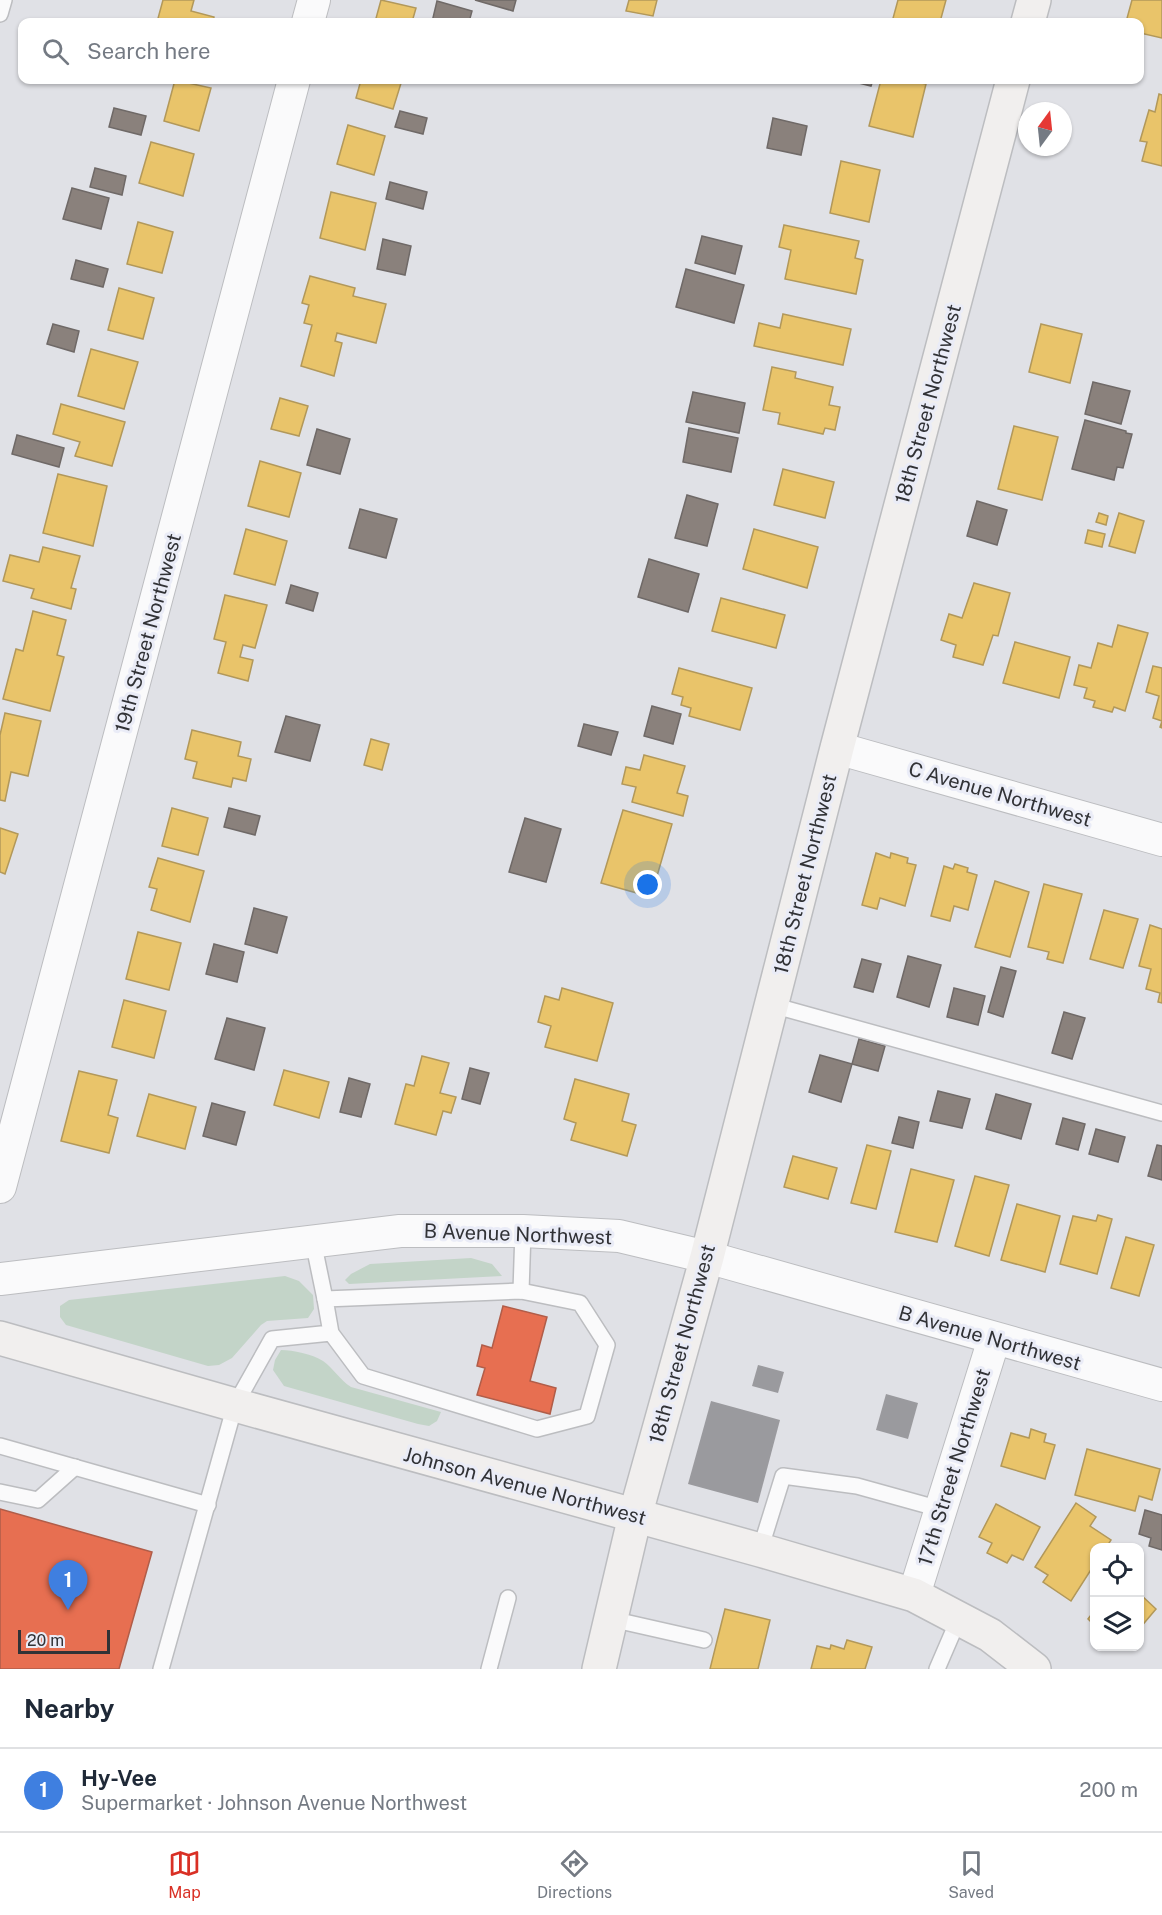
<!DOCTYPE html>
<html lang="en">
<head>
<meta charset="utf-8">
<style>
  :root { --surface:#fff; --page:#f6f6f7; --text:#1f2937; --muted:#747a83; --line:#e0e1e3; --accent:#d93025 }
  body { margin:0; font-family:"Public Sans",sans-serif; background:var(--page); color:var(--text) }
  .controls { position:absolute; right:18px; bottom:18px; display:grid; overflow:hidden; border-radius:12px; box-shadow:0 2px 4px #0004 }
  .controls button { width:54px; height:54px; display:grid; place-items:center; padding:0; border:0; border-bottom:2px solid var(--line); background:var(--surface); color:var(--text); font:30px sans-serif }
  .compass { position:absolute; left:1018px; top:102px; width:54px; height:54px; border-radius:50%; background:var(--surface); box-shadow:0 2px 4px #0004; rotate:15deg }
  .scale { position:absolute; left:18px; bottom:15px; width:92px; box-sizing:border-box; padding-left:6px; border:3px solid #313236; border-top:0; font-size:16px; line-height:21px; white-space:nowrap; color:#313236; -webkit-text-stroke:4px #eaecf7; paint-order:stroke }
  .you { position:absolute; left:648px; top:885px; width:21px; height:21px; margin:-15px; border:4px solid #fff; border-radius:50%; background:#1a73e8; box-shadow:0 0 0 9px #1a73e833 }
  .badge { display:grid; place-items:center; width:39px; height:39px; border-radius:50%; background:var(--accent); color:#fff; font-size:20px; font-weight:700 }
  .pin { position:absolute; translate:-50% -50px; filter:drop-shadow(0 2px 3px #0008) }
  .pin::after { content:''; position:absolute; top:32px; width:21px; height:18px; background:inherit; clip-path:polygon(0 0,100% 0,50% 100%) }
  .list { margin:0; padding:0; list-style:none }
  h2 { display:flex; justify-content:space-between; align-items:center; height:78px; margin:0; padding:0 24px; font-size:26px }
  h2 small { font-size:20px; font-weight:400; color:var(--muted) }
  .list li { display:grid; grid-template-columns:39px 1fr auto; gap:18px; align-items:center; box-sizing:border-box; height:84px; padding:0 24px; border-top:2px solid var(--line) }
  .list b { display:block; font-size:22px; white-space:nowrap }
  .list p { margin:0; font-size:20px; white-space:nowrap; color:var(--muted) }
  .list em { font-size:20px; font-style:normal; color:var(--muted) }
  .icon { flex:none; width:33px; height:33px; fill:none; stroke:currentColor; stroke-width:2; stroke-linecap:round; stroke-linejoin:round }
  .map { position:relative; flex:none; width:1162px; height:1669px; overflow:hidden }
  .search { position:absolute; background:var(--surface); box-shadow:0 2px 4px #0004; left:18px; right:18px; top:18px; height:66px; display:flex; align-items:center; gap:15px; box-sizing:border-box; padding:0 21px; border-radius:12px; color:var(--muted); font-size:22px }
  .sheet { height:162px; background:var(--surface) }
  nav { display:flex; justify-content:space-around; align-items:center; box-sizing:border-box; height:84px; border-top:2px solid var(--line); background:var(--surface); font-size:16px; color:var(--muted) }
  nav a { display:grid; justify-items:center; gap:3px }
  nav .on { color:var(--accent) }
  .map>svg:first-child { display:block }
  .green { fill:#c3d4c8 }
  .homes { fill:#e9c46a; stroke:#b2985a; stroke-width:1.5 }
  .shops { fill:#e76f51; stroke:#b05d49; stroke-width:1.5 }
  .industry { fill:#8a817c; stroke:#6f6967; stroke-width:1.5 }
  .building { fill:#9a9a9e }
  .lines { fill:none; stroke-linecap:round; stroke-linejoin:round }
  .lane-casing { stroke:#bcbdc0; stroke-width:18 }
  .street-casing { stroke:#bcbdc0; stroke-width:34 }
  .secondary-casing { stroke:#bcbdc0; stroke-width:36 }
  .lane { stroke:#fafafb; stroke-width:15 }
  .street { stroke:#fafafb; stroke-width:32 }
  .secondary { stroke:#f1efee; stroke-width:33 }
  .labels { text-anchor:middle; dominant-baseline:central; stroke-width:6; stroke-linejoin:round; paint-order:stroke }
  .street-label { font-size:20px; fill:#313236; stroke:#eaecf7 }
</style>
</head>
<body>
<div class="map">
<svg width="1162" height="1669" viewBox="0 0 1162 1669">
  <rect width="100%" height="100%" fill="#e0e1e6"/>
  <!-- green -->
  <g class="green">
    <path d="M 471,1258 L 492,1264 L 502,1276 L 349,1284 L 345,1280 L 351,1274 L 370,1264 Z"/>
    <path d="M 285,1276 L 299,1281 L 313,1295 L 314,1309 L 308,1318 L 267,1321 L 261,1325 L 232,1358 L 219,1365 L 208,1366 L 66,1325 L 60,1317 L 60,1306 L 69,1300 Z"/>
    <path d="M 281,1350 C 293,1350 312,1354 323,1361 C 333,1368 340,1380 351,1387 L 441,1412 L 437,1421 L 429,1426 L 418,1424 L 284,1386 L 273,1370 L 275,1360 Z"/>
  </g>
  <!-- homes -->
  <g class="homes">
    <path d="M 163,0 L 194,0 L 191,11 L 214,17 L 213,22 L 157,22 Z"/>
    <path d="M 381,0 L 416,8 L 412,22 L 375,22 Z"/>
    <path d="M 629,0 L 657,0 L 653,16 L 626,11 Z"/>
    <path d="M 898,0 L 946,0 L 940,22 L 892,22 Z"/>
    <path d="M 1132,0 L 1162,0 L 1162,38 L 1140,33 L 1140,22 L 1126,22 Z"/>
    <path d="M 175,80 L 211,88 L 199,131 L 164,121 Z"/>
    <path d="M 361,80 L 402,80 L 393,109 L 356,98 Z"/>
    <path d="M 881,80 L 906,80 L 926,84 L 913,137 L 869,126 Z"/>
    <path d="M 1159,94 L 1162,95 L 1162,166 L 1142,161 L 1147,142 L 1140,141 L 1149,110 L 1155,112 Z"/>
    <path d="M 348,125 L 385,136 L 374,175 L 337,164 Z"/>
    <path d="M 151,142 L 194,154 L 183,196 L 139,183 Z"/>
    <path d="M 841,161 L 880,170 L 869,222 L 830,213 Z"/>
    <path d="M 331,192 L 376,203 L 365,250 L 320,238 Z"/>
    <path d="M 138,222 L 173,232 L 162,273 L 127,264 Z"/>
    <path d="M 784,225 L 859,241 L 855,258 L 863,260 L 856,294 L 785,279 L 791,250 L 779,247 Z"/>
    <path d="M 310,276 L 355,288 L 353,296 L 386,304 L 376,343 L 337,333 L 335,341 L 342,343 L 334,376 L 301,366 L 312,325 L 304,323 L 309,305 L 302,303 Z"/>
    <path d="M 119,288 L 154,298 L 143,339 L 108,330 Z"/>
    <path d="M 783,314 L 851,329 L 843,365 L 754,346 L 759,323 L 780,328 Z"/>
    <path d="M 1041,324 L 1082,334 L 1070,383 L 1029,372 Z"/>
    <path d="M 91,349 L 138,362 L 124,409 L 78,396 Z"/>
    <path d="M 772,367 L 796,372 L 795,378 L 833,387 L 829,405 L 840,407 L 835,430 L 825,428 L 823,434 L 778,424 L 780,413 L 763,410 Z"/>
    <path d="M 280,398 L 308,406 L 299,436 L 271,429 Z"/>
    <path d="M 61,404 L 125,422 L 112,466 L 75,456 L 80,442 L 53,434 Z"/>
    <path d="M 1014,426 L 1058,437 L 1042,500 L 998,489 Z"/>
    <path d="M 260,461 L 301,473 L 289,517 L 248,506 Z"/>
    <path d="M 783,469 L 834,482 L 825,518 L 774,505 Z"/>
    <path d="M 58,474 L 107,486 L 93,546 L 43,533 Z"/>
    <path d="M 1099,513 L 1108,516 L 1106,525 L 1096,522 Z"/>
    <path d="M 1119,513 L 1144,521 L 1135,553 L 1109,546 Z"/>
    <path d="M 246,529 L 287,541 L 275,585 L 234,574 Z"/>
    <path d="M 754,529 L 818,547 L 807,588 L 743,569 Z"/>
    <path d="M 1088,530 L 1105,534 L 1102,547 L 1085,543 Z"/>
    <path d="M 43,547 L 80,556 L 71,588 L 76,589 L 71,609 L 31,598 L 34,589 L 3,581 L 10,555 L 39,562 Z"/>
    <path d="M 974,583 L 1010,593 L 998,636 L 993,635 L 983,665 L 953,657 L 956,645 L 941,640 L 949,614 L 962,618 Z"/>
    <path d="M 225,595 L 267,605 L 255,648 L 243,645 L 240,657 L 253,660 L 248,681 L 218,673 L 226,642 L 214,639 Z"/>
    <path d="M 721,598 L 785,615 L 776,648 L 712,631 Z"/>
    <path d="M 33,611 L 66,620 L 57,655 L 64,657 L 50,711 L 3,699 L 16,649 L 23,651 Z"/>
    <path d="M 1118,625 L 1148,633 L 1125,711 L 1114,707 L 1112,712 L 1093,707 L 1095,701 L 1084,698 L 1087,688 L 1074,685 L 1079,665 L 1091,668 L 1098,643 L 1112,647 Z"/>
    <path d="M 1015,642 L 1070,657 L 1059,698 L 1003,683 Z"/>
    <path d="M 1153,666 L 1162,668 L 1162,728 L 1160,727 L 1162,721 L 1153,718 L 1159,696 L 1146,692 Z"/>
    <path d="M 679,668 L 752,688 L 740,730 L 689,716 L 691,708 L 681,705 L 683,697 L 672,694 Z"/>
    <path d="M 5,713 L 41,721 L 28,776 L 11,772 L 5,801 L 0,800 L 0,735 Z"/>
    <path d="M 192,730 L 241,742 L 238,756 L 251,759 L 246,781 L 233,778 L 231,787 L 193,778 L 197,762 L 185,759 Z"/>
    <path d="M 371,739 L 389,744 L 382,770 L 364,765 Z"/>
    <path d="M 644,755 L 685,766 L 677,793 L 688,796 L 683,816 L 632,802 L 636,787 L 622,784 L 626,767 L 640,770 Z"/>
    <path d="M 172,808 L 208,818 L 198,855 L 162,846 Z"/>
    <path d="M 623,810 L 672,824 L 651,897 L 601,883 Z"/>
    <path d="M 0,828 L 18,834 L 5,874 L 0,872 Z"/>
    <path d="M 876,853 L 890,858 L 891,853 L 908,858 L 907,863 L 916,865 L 905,906 L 880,898 L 877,909 L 862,905 Z"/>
    <path d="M 158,858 L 204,871 L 190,922 L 151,910 L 157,889 L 149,887 Z"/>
    <path d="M 955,864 L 968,868 L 967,872 L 977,875 L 968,910 L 954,906 L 950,921 L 931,916 L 944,866 L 953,869 Z"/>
    <path d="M 995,881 L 1029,892 L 1010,957 L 975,947 Z"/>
    <path d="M 1044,884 L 1082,894 L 1063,963 L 1047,959 L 1049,952 L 1028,947 Z"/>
    <path d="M 1104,910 L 1138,919 L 1123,968 L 1090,959 Z"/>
    <path d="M 1150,925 L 1162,929 L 1162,1003 L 1158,1002 L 1160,993 L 1146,989 L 1151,969 L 1139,966 Z"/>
    <path d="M 138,932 L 181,943 L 169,990 L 126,979 Z"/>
    <path d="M 562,988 L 613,1003 L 597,1061 L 545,1047 L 551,1026 L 538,1022 L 545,996 L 559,1000 Z"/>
    <path d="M 124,1000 L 166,1011 L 154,1058 L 112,1047 Z"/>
    <path d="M 422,1056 L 449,1063 L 440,1093 L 456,1097 L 451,1113 L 443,1111 L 436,1135 L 395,1124 L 406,1084 L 414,1086 Z"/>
    <path d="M 284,1070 L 329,1082 L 319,1118 L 274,1105 Z"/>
    <path d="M 79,1071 L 117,1080 L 108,1115 L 118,1118 L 109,1153 L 61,1141 Z"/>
    <path d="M 575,1079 L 629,1094 L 622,1121 L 636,1125 L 627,1156 L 571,1140 L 576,1123 L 564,1119 Z"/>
    <path d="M 149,1094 L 196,1107 L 185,1149 L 137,1136 Z"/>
    <path d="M 867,1145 L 891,1151 L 876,1209 L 851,1203 Z"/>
    <path d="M 793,1156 L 837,1168 L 828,1199 L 784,1187 Z"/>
    <path d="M 911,1169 L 954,1180 L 937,1242 L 895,1232 Z"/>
    <path d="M 975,1176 L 1009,1185 L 989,1256 L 955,1246 Z"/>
    <path d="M 1017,1204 L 1060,1216 L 1045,1272 L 1001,1260 Z"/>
    <path d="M 1098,1215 L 1112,1219 L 1097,1274 L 1060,1264 L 1073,1216 L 1096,1221 Z"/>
    <path d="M 1126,1237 L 1154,1245 L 1139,1296 L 1111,1288 Z"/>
    <path d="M 1031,1429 L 1046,1434 L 1044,1442 L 1055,1445 L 1045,1479 L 1001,1466 L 1011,1433 L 1029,1438 Z"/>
    <path d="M 1087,1449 L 1160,1469 L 1152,1500 L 1139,1496 L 1135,1511 L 1075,1495 Z"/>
    <path d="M 1076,1503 L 1096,1517 L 1090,1526 L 1111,1540 L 1106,1548 L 1094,1548 L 1094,1565 L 1071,1601 L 1043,1582 L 1048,1575 L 1035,1567 Z"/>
    <path d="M 996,1504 L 1040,1527 L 1023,1560 L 1012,1555 L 1007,1563 L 987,1553 L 992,1543 L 979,1537 Z"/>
    <path d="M 1140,1594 L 1156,1609 L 1140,1628 Z"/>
    <path d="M 725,1609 L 770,1620 L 758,1669 L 710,1669 Z"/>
    <path d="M 1094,1611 L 1094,1625 L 1088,1619 Z"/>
    <path d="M 847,1640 L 872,1647 L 865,1669 L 811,1669 L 817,1646 L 830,1649 L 831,1645 L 844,1649 Z"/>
  </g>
  <!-- shops -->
  <g class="shops">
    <path d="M 503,1306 L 547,1317 L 530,1381 L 556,1388 L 550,1414 L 477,1395 L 485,1368 L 477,1366 L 482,1345 L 492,1348 Z"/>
    <path d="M 0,1509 L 152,1552 L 119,1669 L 0,1669 Z"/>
  </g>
  <!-- industry -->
  <g class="industry">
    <path d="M 475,0 L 516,0 L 513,11 Z"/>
    <path d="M 437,1 L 472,11 L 469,22 L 432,22 Z"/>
    <path d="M 847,80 L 873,80 L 871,86 Z"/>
    <path d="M 114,108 L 146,116 L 141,135 L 109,127 Z"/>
    <path d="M 400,111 L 427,118 L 423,134 L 395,127 Z"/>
    <path d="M 773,118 L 807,126 L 801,155 L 767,148 Z"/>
    <path d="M 95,168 L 126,176 L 122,195 L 90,187 Z"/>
    <path d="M 390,182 L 427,192 L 423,209 L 386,199 Z"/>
    <path d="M 72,188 L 109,198 L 101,229 L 63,219 Z"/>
    <path d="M 702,236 L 742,246 L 735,274 L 695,263 Z"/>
    <path d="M 383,239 L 411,246 L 405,275 L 377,269 Z"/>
    <path d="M 76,260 L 108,269 L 103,287 L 71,279 Z"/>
    <path d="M 686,269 L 744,285 L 734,323 L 676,307 Z"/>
    <path d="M 53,324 L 79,331 L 74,352 L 47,344 Z"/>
    <path d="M 1093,382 L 1130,391 L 1121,424 L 1085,414 Z"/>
    <path d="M 693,392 L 745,403 L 739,433 L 686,422 Z"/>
    <path d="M 1085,420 L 1126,431 L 1126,433 L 1132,434 L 1123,468 L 1117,467 L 1114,480 L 1072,469 Z"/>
    <path d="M 689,428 L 738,438 L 731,472 L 683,462 Z"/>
    <path d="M 317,429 L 350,439 L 340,474 L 307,465 Z"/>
    <path d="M 17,435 L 64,448 L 59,467 L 12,454 Z"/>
    <path d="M 687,495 L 718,504 L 707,546 L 675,538 Z"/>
    <path d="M 977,501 L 1007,510 L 997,545 L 967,536 Z"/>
    <path d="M 360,509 L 397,519 L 386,558 L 349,548 Z"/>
    <path d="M 649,559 L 699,574 L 688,612 L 638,597 Z"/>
    <path d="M 291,585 L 318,593 L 313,611 L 286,603 Z"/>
    <path d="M 652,706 L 681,714 L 673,744 L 644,736 Z"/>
    <path d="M 286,716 L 320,725 L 310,761 L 275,752 Z"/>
    <path d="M 584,724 L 618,732 L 611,755 L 578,746 Z"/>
    <path d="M 229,808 L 260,816 L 255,835 L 224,827 Z"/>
    <path d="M 525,818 L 561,829 L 546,882 L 509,872 Z"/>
    <path d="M 254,908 L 287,917 L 277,953 L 245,944 Z"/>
    <path d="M 214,944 L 244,952 L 237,982 L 206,974 Z"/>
    <path d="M 908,956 L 941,965 L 929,1007 L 897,997 Z"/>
    <path d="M 862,959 L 881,964 L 873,992 L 854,987 Z"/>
    <path d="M 1001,967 L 1016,971 L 1003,1017 L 988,1012 Z"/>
    <path d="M 954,988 L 985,996 L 978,1025 L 947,1017 Z"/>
    <path d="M 1064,1012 L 1085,1018 L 1072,1059 L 1052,1053 Z"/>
    <path d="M 227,1018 L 265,1028 L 254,1070 L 215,1059 Z"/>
    <path d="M 859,1039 L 885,1046 L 878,1071 L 852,1064 Z"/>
    <path d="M 820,1055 L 852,1064 L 841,1102 L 809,1092 Z"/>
    <path d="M 470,1068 L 489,1073 L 480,1104 L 462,1099 Z"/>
    <path d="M 349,1078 L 370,1084 L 361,1117 L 340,1112 Z"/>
    <path d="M 938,1091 L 970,1099 L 962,1128 L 930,1121 Z"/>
    <path d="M 996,1094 L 1031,1104 L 1021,1139 L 986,1129 Z"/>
    <path d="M 212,1103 L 245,1112 L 236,1145 L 203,1136 Z"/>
    <path d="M 899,1117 L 919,1122 L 913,1148 L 892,1143 Z"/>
    <path d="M 1063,1118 L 1085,1124 L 1078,1150 L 1056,1144 Z"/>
    <path d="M 1096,1129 L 1125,1137 L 1118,1162 L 1089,1154 Z"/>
    <path d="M 1157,1145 L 1162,1146 L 1162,1180 L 1148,1176 Z"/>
    <path d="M 1145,1510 L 1162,1515 L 1162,1550 L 1149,1546 L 1151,1538 L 1139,1534 Z"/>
  </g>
  <!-- building -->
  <g class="building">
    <path d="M 758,1365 L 784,1372 L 778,1393 L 752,1386 Z"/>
    <path d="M 886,1394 L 918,1403 L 908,1439 L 876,1430 Z"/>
    <path d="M 711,1401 L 780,1420 L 758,1503 L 688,1484 Z"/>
  </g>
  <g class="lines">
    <!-- lane casing -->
    <g class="lane-casing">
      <g id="lane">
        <path d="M 0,14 L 4,0"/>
        <path d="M 772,1005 L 1162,1113"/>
        <path d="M 313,1241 L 325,1299"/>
        <path d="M 521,1291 L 523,1231"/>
        <path d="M 0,1446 L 208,1505"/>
        <path d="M 0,1492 L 38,1500 L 75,1467"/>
        <path d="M 760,1550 L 783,1476 L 857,1486 L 940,1509"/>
        <path d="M 611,1619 L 704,1640"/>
        <path d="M 161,1669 L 235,1405 L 272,1339 L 331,1333 L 363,1376 L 537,1429 L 587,1416 L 607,1345 L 580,1303 L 521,1291 L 325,1299 L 331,1333"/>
        <path d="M 489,1669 L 508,1598"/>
        <path d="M 937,1669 L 959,1618"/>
      </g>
    </g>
    <!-- street casing -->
    <g class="street-casing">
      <g id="street">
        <path d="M 308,22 L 314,0"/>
        <path d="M 837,748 L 1162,840"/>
        <path d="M 0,1187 L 294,80"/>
        <path d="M 0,1279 L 400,1231 L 523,1231 L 619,1236 L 707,1257 L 1162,1385"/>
        <path d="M 914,1595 L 994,1339"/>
      </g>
    </g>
    <!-- secondary casing -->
    <g class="secondary-casing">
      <g id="secondary">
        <path d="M 1028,22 L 1034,0"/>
        <path d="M 0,1338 L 235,1405 L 760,1550 L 914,1595 L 990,1635 L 1034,1669"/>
        <path d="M 599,1669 L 635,1516 L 707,1257 L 837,748 L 1013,80"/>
      </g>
    </g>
    <!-- lane -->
    <use href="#lane" class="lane"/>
    <!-- street -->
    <use href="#street" class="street"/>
    <!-- secondary -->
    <use href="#secondary" class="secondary"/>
  </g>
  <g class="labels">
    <!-- street labels -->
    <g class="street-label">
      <text transform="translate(928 404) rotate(-75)">18th Street Northwest</text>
      <text transform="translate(148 633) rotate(-75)">19th Street Northwest</text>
      <text transform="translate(1000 794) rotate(16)">C Avenue Northwest</text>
      <text transform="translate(805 874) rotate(-76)">18th Street Northwest</text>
      <text transform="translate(518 1234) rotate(2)">B Avenue Northwest</text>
      <text transform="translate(990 1338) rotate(16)">B Avenue Northwest</text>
      <text transform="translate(682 1344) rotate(-75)">18th Street Northwest</text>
      <text transform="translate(954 1467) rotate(-73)">17th Street Northwest</text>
      <text transform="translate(525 1486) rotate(15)">Johnson Avenue Northwest</text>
    </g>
  </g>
</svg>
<div class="controls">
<button><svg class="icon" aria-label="locate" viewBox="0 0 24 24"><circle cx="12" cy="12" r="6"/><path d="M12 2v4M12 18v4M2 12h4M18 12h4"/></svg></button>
<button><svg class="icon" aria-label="layers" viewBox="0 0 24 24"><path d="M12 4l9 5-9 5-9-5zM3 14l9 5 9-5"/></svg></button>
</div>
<svg class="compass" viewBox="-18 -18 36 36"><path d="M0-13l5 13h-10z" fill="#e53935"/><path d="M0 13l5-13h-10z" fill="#747a83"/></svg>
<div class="scale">20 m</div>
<div class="you"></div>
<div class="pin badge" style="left:68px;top:1610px;background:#3f7fe0">1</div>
<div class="search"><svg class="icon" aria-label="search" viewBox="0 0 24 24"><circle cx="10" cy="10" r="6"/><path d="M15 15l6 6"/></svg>Search here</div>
</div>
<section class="sheet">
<h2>Nearby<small></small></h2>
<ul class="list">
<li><span class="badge" style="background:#3f7fe0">1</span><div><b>Hy-Vee</b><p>Supermarket · Johnson Avenue Northwest</p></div><em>200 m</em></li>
</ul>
</section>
<nav>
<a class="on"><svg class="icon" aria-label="map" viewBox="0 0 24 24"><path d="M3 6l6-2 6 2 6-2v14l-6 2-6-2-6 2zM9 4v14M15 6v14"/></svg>Map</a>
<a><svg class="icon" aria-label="directions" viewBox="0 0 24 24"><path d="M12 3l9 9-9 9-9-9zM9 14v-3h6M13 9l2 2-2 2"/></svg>Directions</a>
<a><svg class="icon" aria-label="saved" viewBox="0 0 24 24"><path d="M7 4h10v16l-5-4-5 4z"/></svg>Saved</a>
</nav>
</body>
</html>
